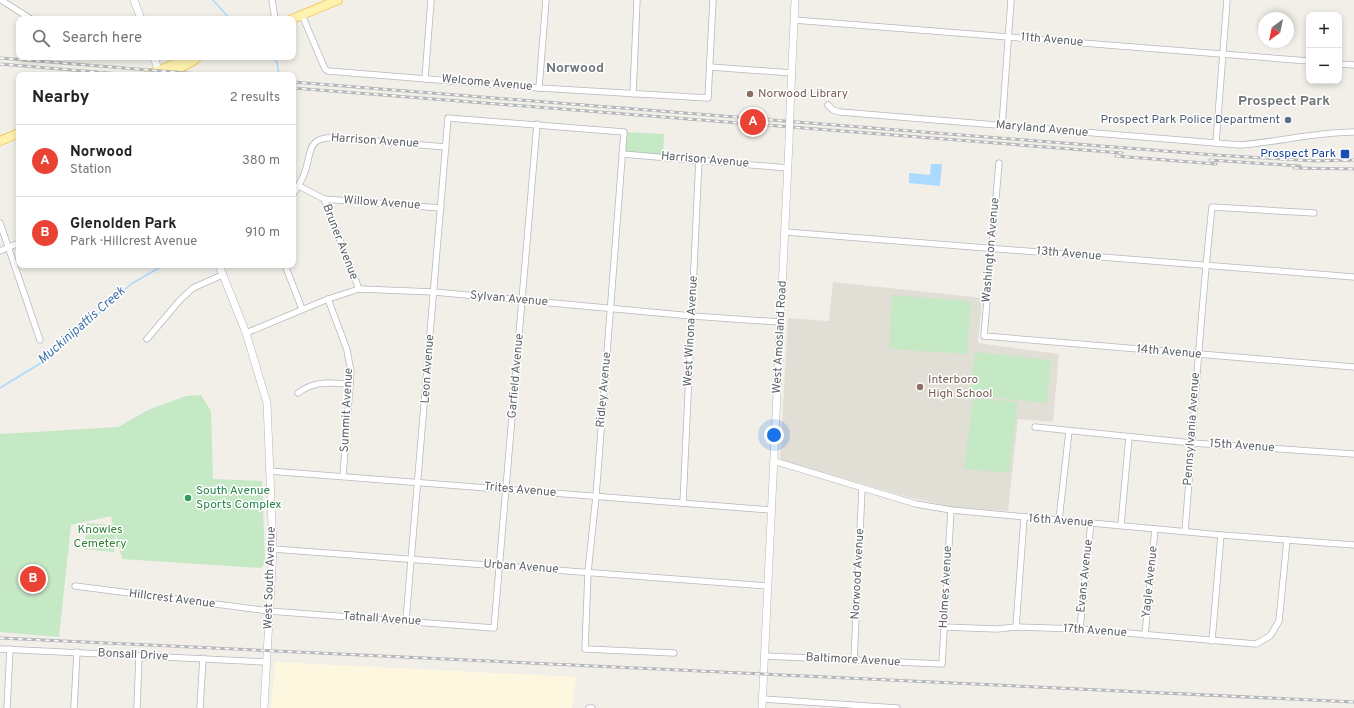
<!DOCTYPE html>
<html lang="en">
<head>
<meta charset="utf-8">
<style>
  :root { --surface:#fff; --page:#f6f6f6; --text:#222; --muted:#767676; --line:#e0e0e0; --accent:#ea4335 }
  body { margin:0; font-family:Overpass,sans-serif; background:var(--page); color:var(--text) }
  .controls { position:absolute; right:12px; top:12px; display:grid; overflow:hidden; border-radius:8px; box-shadow:0 2px 6px #0003 }
  .controls button { width:36px; height:36px; display:grid; place-items:center; padding:0; border:0; border-bottom:1px solid var(--line); background:var(--surface); color:var(--text); font:20px sans-serif }
  .compass { position:absolute; left:1258px; top:12px; width:36px; height:36px; border-radius:50%; background:var(--surface); box-shadow:0 2px 6px #0003; rotate:213deg }
  .you { position:absolute; left:774px; top:435px; width:14px; height:14px; margin:-10px; border:3px solid #fff; border-radius:50%; background:#1a73e8; box-shadow:0 0 0 6px #1a73e833 }
  .badge { display:grid; place-items:center; width:26px; height:26px; border-radius:50%; background:var(--accent); color:#fff; font-size:13px; font-weight:700 }
  .pin { position:absolute; translate:-50% -50%; border:2px solid #fff; box-shadow:0 1px 4px #0006 }
  .list { margin:0; padding:0; list-style:none }
  h2 { display:flex; justify-content:space-between; align-items:center; height:52px; margin:0; padding:0 16px; font-size:17px }
  h2 small { font-size:13px; font-weight:400; color:var(--muted) }
  .list li { display:grid; grid-template-columns:26px 1fr auto; gap:12px; align-items:center; box-sizing:border-box; height:72px; padding:0 16px; border-top:1px solid var(--line) }
  .list b { display:block; font-size:15px; white-space:nowrap }
  .list p { margin:0; font-size:13px; white-space:nowrap; color:var(--muted) }
  .list em { font-size:13px; font-style:normal; color:var(--muted) }
  .icon { flex:none; width:22px; height:22px; fill:none; stroke:currentColor; stroke-width:2; stroke-linecap:round; stroke-linejoin:round }
  .map { position:relative; flex:none; width:1354px; height:708px; overflow:hidden }
  .search { position:absolute; background:var(--surface); box-shadow:0 2px 6px #0003; left:16px; top:16px; width:280px; height:44px; display:flex; align-items:center; gap:10px; box-sizing:border-box; padding:0 14px; border-radius:8px; color:var(--muted); font-size:15px }
  .panel { position:absolute; background:var(--surface); box-shadow:0 2px 6px #0003; left:16px; top:72px; width:280px; height:196px; border-radius:8px }
  .map>svg:first-child { display:block }
  .commercial { fill:#fef7e0 }
  .education { fill:#e1ded6 }
  .green { fill:#c5e8c5 }
  .water { fill:#aadaff }
  .lines { fill:none; stroke-linecap:round; stroke-linejoin:round }
  .stream { stroke:#aadaff; stroke-width:1.5 }
  .minor-casing { stroke:#b5b8bc; stroke-width:7 }
  .tertiary-casing { stroke:#b5b8bc; stroke-width:8 }
  .primary-casing { stroke:#f2c960; stroke-width:10 }
  .minor { stroke:#fff; stroke-width:5.5 }
  .tertiary { stroke:#fff; stroke-width:7 }
  .primary { stroke:#fff2af; stroke-width:8 }
  .rail-casing { stroke:#b6b7b8; stroke-width:3 }
  .rail { stroke:#fff; stroke-width:1.5; stroke-dasharray:4.5; stroke-linecap:butt }
  .tertiary-bridge-casing { stroke:#b5b8bc; stroke-width:8; stroke-linecap:butt }
  .tertiary-bridge { stroke:#fff; stroke-width:7 }
  .education-dot { fill:#8d6e63; stroke:#fff; stroke-width:1.5 }
  .service-dot { fill:#5c6f8a; stroke:#fff; stroke-width:1.5 }
  .transit-dot { fill:#1a4fb4; stroke:#fff; stroke-width:1.5 }
  .leisure-dot { fill:#2e9e5b; stroke:#fff; stroke-width:1.5 }
  .labels { text-anchor:middle; dominant-baseline:central; stroke-width:3; stroke-linejoin:round; paint-order:stroke }
  .street-label { font-size:12px; fill:#5f6368; stroke:#fff }
  .education-label { font-size:12px; fill:#785e54; stroke:#fff; text-anchor:start }
  .service-label { font-size:12px; fill:#4e5e75; stroke:#fff; text-anchor:end }
  .transit-label { font-size:12px; fill:#164399; stroke:#fff; text-anchor:end }
  .leisure-label { font-size:12px; fill:#27864d; stroke:#fff; text-anchor:start }
  .park-label { font-size:12px; fill:#348238; stroke:#fff }
  .water-label { font-size:13px; font-style:italic; fill:#4174aa; stroke:#fff }
  .quarter-label { font-size:14px; font-weight:bold; fill:#70757a; stroke:#fff }
</style>
</head>
<body>
<div class="map">
<svg width="1354" height="708" viewBox="0 0 1354 708">
  <rect width="100%" height="100%" fill="#f1efe8"/>
  <!-- commercial -->
  <path class="commercial" d="M 275,662 L 576,677 L 572,708 L 271,708 Z"/>
  <!-- education -->
  <path class="education" d="M 833,282 L 982,298 L 978,343 L 1059,354 L 1053,422 L 1018,419 L 1008,511 L 952,507 L 908,497 L 785,461 L 780,458 L 788,318 L 829,321 Z"/>
  <!-- green -->
  <g class="green">
    <path d="M 624,132 L 664,134 L 663,157 L 622,154 Z"/>
    <path d="M 892,295 L 971,301 L 967,354 L 889,349 Z"/>
    <path d="M 975,352 L 1051,360 L 1047,403 L 970,395 Z"/>
    <path d="M 201,395 L 211,411 L 213,479 L 262,481 L 265,563 L 261,568 L 122,559 L 116,534 L 114,552 L 84,549 L 87,523 L 113,525 L 111,516 L 71,525 L 59,637 L 0,632 L 0,434 L 118,427 L 148,410 L 186,396 Z"/>
    <path d="M 973,398 L 1018,402 L 1009,473 L 964,469 Z"/>
  </g>
  <!-- water -->
  <path class="water" d="M 931,164 L 942,164 L 940,186 L 909,183 L 909,173 L 930,175 Z"/>
  <g class="lines">
    <!-- stream -->
    <g class="stream">
      <path d="M 213,0 L 230,19"/>
      <path d="M 266,57 L 272,58 L 277,62 L 279,75"/>
      <path d="M 0,388 L 49,358 L 131,284 L 164,265"/>
    </g>
    <!-- minor casing -->
    <g class="minor-casing">
      <g id="minor">
        <path d="M 1,0 L 31,19"/>
        <path d="M 272,0 L 275,19"/>
        <path d="M 302,15 L 325,69 L 328,71 L 539,88 L 708,98 L 713,0"/>
        <path d="M 794,20 L 1309,61"/>
        <path d="M 1339,64 L 1354,65"/>
        <path d="M 710,67 L 792,73"/>
        <path d="M 425,79 L 431,0"/>
        <path d="M 539,88 L 546,0"/>
        <path d="M 633,94 L 637,0"/>
        <path d="M 828,105 L 833,110 L 840,112 L 1240,145 C 1278,142 1316,132 1354,132"/>
        <path d="M 1002,126 L 1011,0"/>
        <path d="M 1216,143 L 1227,0"/>
        <path d="M 622,154 L 788,168"/>
        <path d="M 999,163 L 984,336 L 1354,367"/>
        <path d="M 299,186 L 324,199 L 359,289"/>
        <path d="M 293,194 C 298,187 302,180 305,172 C 312,150 307,136 337,138 L 446,147"/>
        <path d="M 324,199 L 441,208"/>
        <path d="M 0,223 L 40,340"/>
        <path d="M 785,232 L 1354,277"/>
        <path d="M 0,251 L 19,243"/>
        <path d="M 285,265 L 302,309"/>
        <path d="M 328,299 L 347,350 L 351,372 L 343,476"/>
        <path d="M 246,333 L 328,299 L 359,289 L 434,292 L 692,316 L 780,322"/>
        <path d="M 147,339 L 180,300 L 193,288 L 222,275"/>
        <path d="M 298,393 C 316,380 329,383 350,384"/>
        <path d="M 1035,427 L 1192,443 L 1354,454"/>
        <path d="M 774,461 L 916,504 L 951,510 L 1221,535 L 1354,545"/>
        <path d="M 269,471 L 771,510"/>
        <path d="M 683,503 L 699,159"/>
        <path d="M 1059,520 L 1069,431"/>
        <path d="M 1121,525 L 1129,437"/>
        <path d="M 1185,531 C 1194,423 1200,315 1212,207 L 1314,213"/>
        <path d="M 273,549 L 768,586"/>
        <path d="M 75,586 L 269,611 L 494,628 L 537,124"/>
        <path d="M 406,620 L 448,118 L 624,132 L 596,496 L 588,572 L 585,649 L 674,653"/>
        <path d="M 944,627 L 997,629 L 1016,627 L 1080,629 L 1256,644 L 1270,636 L 1279,621 L 1287,540"/>
        <path d="M 1016,627 L 1024,518"/>
        <path d="M 1080,629 L 1091,523"/>
        <path d="M 1145,635 L 1155,529"/>
        <path d="M 1212,641 L 1221,535"/>
        <path d="M 0,649 L 266,662"/>
        <path d="M 765,656 L 942,664 L 951,510"/>
        <path d="M 854,660 L 862,489"/>
        <path d="M 763,699 L 897,708"/>
        <path d="M 7,708 L 10,649"/>
        <path d="M 74,708 L 77,652"/>
        <path d="M 137,708 L 139,656"/>
        <path d="M 200,708 L 203,658"/>
        <path d="M 589,708 L 592,708"/>
      </g>
    </g>
    <!-- tertiary casing -->
    <g class="tertiary-casing">
      <g id="tertiary">
        <path d="M 134,0 L 141,19"/>
        <path d="M 154,57 L 160,75"/>
        <path d="M 790,110 L 795,0"/>
        <path d="M 219,265 L 246,333 L 267,403 L 273,549 L 264,708"/>
        <path d="M 762,708 L 789,142"/>
      </g>
    </g>
    <!-- primary casing -->
    <g class="primary-casing">
      <g id="primary">
        <path d="M 292,19 L 338,0"/>
        <path d="M 148,75 L 179,62 L 196,59"/>
        <path d="M 167,75 L 193,61"/>
        <path d="M 0,141 L 19,133"/>
      </g>
    </g>
    <!-- minor -->
    <use href="#minor" class="minor"/>
    <!-- tertiary -->
    <use href="#tertiary" class="tertiary"/>
    <!-- primary -->
    <use href="#primary" class="primary"/>
    <!-- rail casing -->
    <g class="rail-casing">
      <g id="rail">
        <path d="M 0,58 L 211,75"/>
        <path d="M 0,64 L 132,75"/>
        <path d="M 293,82 L 1215,155 L 1315,161 L 1354,160"/>
        <path d="M 293,88 L 1122,153"/>
        <path d="M 1116,156 L 1216,164"/>
        <path d="M 1210,160 L 1300,166"/>
        <path d="M 1294,168 L 1354,169"/>
        <path d="M 0,638 L 1354,702"/>
      </g>
    </g>
    <!-- rail -->
    <use href="#rail" class="rail"/>
    <!-- tertiary-bridge casing -->
    <g class="tertiary-bridge-casing">
      <path id="tertiary-bridge" d="M 789,142 L 790,110"/>
    </g>
    <!-- tertiary-bridge -->
    <use href="#tertiary-bridge" class="tertiary-bridge"/>
  </g>
  <!-- markers -->
  <g class="education-dot">
    <circle cx="750" cy="94" r="4"/>
    <circle cx="920" cy="387" r="4"/>
  </g>
  <circle class="service-dot" cx="1288" cy="120" r="4"/>
  <rect class="transit-dot" x="1340" y="149" width="10" height="10" rx="2"/>
  <circle class="leisure-dot" cx="188" cy="498" r="4"/>
  <g class="labels">
    <!-- street labels -->
    <g class="street-label">
      <text transform="translate(1052 40) rotate(5)">11th Avenue</text>
      <text transform="translate(487 83) rotate(5)">Welcome Avenue</text>
      <text transform="translate(1042 129) rotate(5)">Maryland Avenue</text>
      <text transform="translate(375 141) rotate(4)">Harrison Avenue</text>
      <text transform="translate(705 160) rotate(5)">Harrison Avenue</text>
      <text transform="translate(382 203) rotate(4)">Willow Avenue</text>
      <text transform="translate(340 242) rotate(69)">Bruner Avenue</text>
      <text transform="translate(991 250) rotate(-85)">Washington Avenue</text>
      <text transform="translate(1069 254) rotate(5)">13th Avenue</text>
      <text transform="translate(509 299) rotate(5)">Sylvan Avenue</text>
      <text transform="translate(691 331) rotate(-87)">West Winona Avenue</text>
      <text transform="translate(780 337) rotate(-87)">West Amosland Road</text>
      <text transform="translate(1169 352) rotate(5)">14th Avenue</text>
      <text transform="translate(428 369) rotate(-86)">Leon Avenue</text>
      <text transform="translate(516 376) rotate(-85)">Garfield Avenue</text>
      <text transform="translate(604 390) rotate(-85)">Ridley Avenue</text>
      <text transform="translate(347 410) rotate(-87)">Summit Avenue</text>
      <text transform="translate(1192 429) rotate(-86)">Pennsylvania Avenue</text>
      <text transform="translate(1242 446) rotate(4)">15th Avenue</text>
      <text transform="translate(520 490) rotate(5)">Trites Avenue</text>
      <text transform="translate(1061 521) rotate(4)">16th Avenue</text>
      <text transform="translate(521 567) rotate(4)">Urban Avenue</text>
      <text transform="translate(858 574) rotate(-87)">Norwood Avenue</text>
      <text transform="translate(1085 576) rotate(-84)">Evans Avenue</text>
      <text transform="translate(270 578) rotate(-88)">West South Avenue</text>
      <text transform="translate(1150 582) rotate(-84)">Yagle Avenue</text>
      <text transform="translate(946 587) rotate(-87)">Holmes Avenue</text>
      <text transform="translate(172 599) rotate(7)">Hillcrest Avenue</text>
      <text transform="translate(382 619) rotate(4)">Tatnall Avenue</text>
      <text transform="translate(1095 631) rotate(4)">17th Avenue</text>
      <text transform="translate(133 655) rotate(3)">Bonsall Drive</text>
      <text transform="translate(853 660) rotate(3)">Baltimore Avenue</text>
    </g>
    <!-- education labels -->
    <g class="education-label">
      <text x="758" y="94">Norwood Library</text>
      <text x="928" y="380">Interboro<tspan x="928" dy="14">High School</tspan></text>
    </g>
    <!-- service labels -->
    <g class="service-label">
      <text x="1280" y="120">Prospect Park Police Department</text>
    </g>
    <!-- transit labels -->
    <g class="transit-label">
      <text x="1336" y="154">Prospect Park</text>
    </g>
    <!-- leisure labels -->
    <g class="leisure-label">
      <text x="196" y="491">South Avenue<tspan x="196" dy="14">Sports Complex</tspan></text>
    </g>
    <!-- park labels -->
    <g class="park-label">
      <text x="100" y="530">Knowles<tspan x="100" dy="14">Cemetery</tspan></text>
    </g>
    <!-- water labels -->
    <g class="water-label">
      <text transform="translate(82 326) rotate(-41)">Muckinipattis Creek</text>
    </g>
    <!-- quarter labels -->
    <g class="quarter-label">
      <text x="575" y="68">Norwood</text>
      <text x="1284" y="101">Prospect Park</text>
    </g>
  </g>
</svg>
<div class="controls">
<button>+</button>
<button>−</button>
</div>
<svg class="compass" viewBox="-18 -18 36 36"><path d="M0-13l5 13h-10z" fill="#e53935"/><path d="M0 13l5-13h-10z" fill="#767676"/></svg>
<div class="you"></div>
<div class="pin badge" style="left:753px;top:122px">A</div>
<div class="pin badge" style="left:33px;top:579px">B</div>
<div class="search"><svg class="icon" aria-label="search" viewBox="0 0 24 24"><circle cx="10" cy="10" r="6"/><path d="M15 15l6 6"/></svg>Search here</div>
<section class="panel">
<h2>Nearby<small>2 results</small></h2>
<ul class="list">
<li><span class="badge">A</span><div><b>Norwood</b><p>Station</p></div><em>380 m</em></li>
<li><span class="badge">B</span><div><b>Glenolden Park</b><p>Park · Hillcrest Avenue</p></div><em>910 m</em></li>
</ul>
</section>
</div>
</body>
</html>
